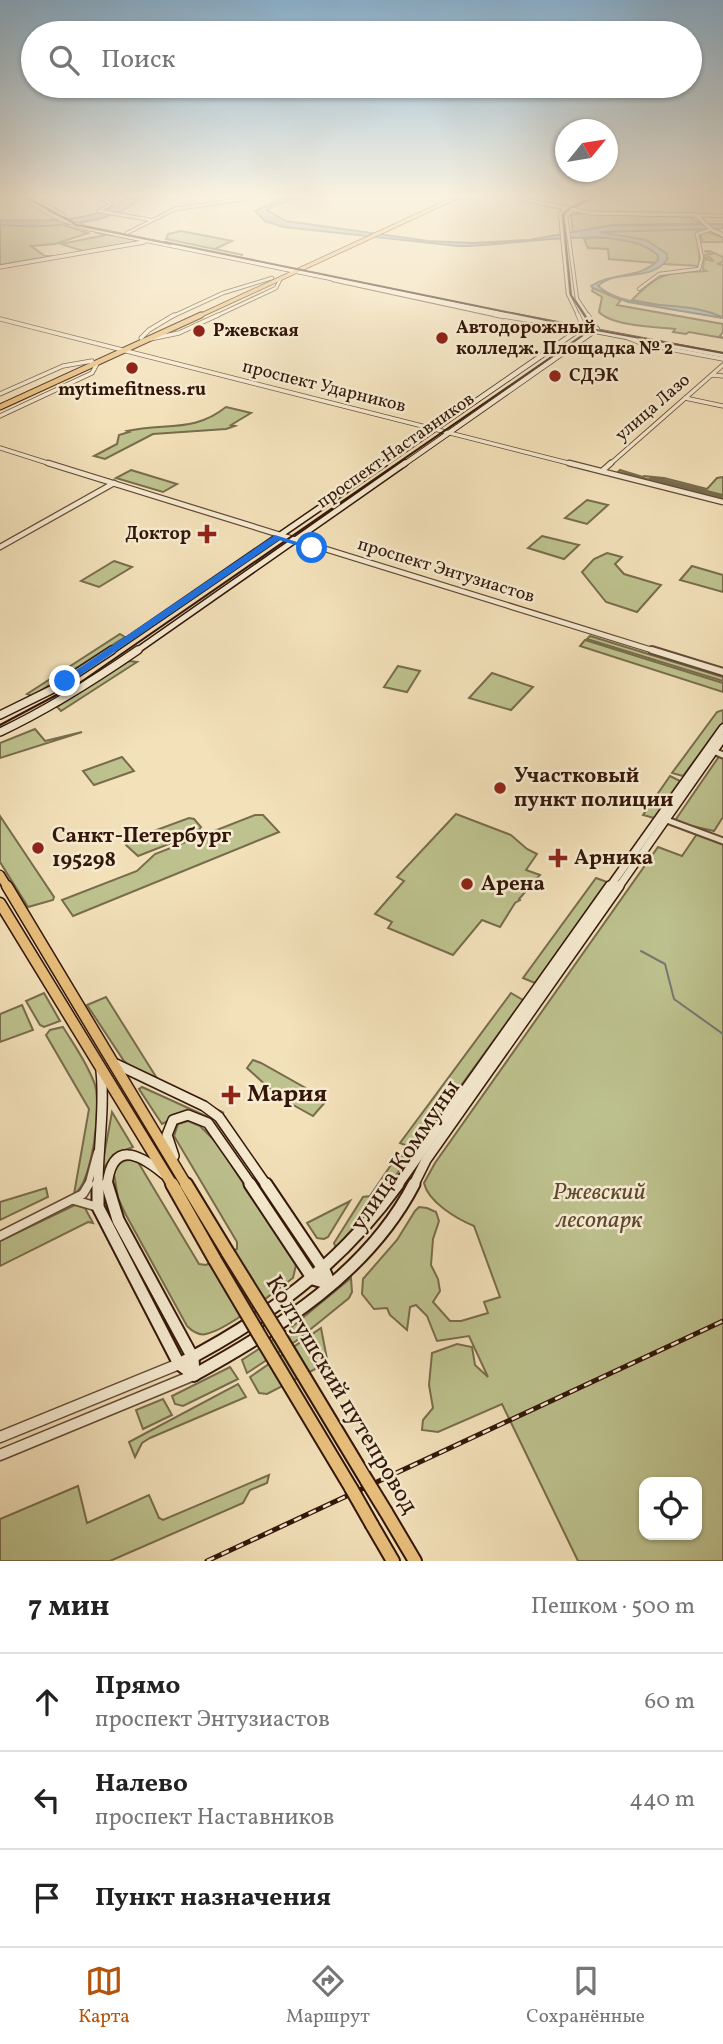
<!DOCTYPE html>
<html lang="ru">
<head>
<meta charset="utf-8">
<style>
  :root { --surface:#fff; --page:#f2f2f2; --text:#222; --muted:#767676; --line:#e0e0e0; --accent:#b45309 }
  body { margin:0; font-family:Vollkorn,serif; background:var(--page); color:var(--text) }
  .controls { position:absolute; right:21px; bottom:21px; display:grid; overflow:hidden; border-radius:14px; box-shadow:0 2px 5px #0004 }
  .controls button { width:63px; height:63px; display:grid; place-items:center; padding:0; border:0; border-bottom:2px solid var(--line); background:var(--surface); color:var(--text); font:35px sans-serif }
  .compass { position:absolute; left:555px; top:119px; width:63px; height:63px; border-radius:50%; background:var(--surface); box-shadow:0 2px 5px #0004; rotate:60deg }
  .stop { position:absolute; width:21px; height:21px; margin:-16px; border:5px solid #1a73e8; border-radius:50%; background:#fff }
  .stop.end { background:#1a73e8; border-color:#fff; box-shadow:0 2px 7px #0008 }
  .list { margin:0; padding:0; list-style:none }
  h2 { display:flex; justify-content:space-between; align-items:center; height:91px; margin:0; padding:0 28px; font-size:30px }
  h2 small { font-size:23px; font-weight:400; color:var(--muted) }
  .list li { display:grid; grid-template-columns:46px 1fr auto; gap:21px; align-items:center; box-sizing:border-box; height:98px; padding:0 28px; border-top:2px solid var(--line) }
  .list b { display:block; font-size:26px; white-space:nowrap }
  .list p { margin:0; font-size:23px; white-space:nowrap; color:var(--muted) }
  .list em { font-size:23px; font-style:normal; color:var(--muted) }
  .icon { flex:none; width:38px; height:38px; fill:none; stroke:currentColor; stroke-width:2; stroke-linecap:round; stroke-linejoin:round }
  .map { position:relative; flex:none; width:723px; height:1561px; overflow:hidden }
  .search { position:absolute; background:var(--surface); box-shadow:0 2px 5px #0004; left:21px; right:21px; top:21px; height:77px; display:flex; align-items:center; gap:18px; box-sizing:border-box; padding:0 24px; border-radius:38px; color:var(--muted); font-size:26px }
  .sheet { height:385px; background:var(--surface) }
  nav { display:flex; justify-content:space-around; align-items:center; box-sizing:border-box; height:98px; border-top:2px solid var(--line); background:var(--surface); font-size:19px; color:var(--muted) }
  nav a { display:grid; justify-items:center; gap:4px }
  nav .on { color:var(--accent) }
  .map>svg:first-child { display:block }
  .green { fill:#bdc28e; stroke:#786c4c; stroke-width:2; fill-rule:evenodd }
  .water { fill:#a1babc; stroke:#757874; stroke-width:2 }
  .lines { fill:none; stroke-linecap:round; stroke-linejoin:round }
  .stream { stroke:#757874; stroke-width:2 }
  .minor-far5-casing { stroke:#634935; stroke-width:4.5 }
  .minor-far4-casing { stroke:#634935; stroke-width:5 }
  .minor-far3-casing { stroke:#634935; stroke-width:7 }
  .minor-far2-casing { stroke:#634935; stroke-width:9 }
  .minor-far1-casing { stroke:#634935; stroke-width:10 }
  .minor-casing { stroke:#634935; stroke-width:11 }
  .tertiary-far4-casing { stroke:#634935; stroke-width:4.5 }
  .tertiary-far3-casing { stroke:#634935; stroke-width:5 }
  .tertiary-far2-casing { stroke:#634935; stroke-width:7 }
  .tertiary-far1-casing { stroke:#634935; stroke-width:10 }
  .tertiary-casing { stroke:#634935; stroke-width:13 }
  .secondary-far5-casing { stroke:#331609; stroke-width:5 }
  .secondary-far4-casing { stroke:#331609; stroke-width:6 }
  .secondary-far3-casing { stroke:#331609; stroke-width:8 }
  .secondary-far2-casing { stroke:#331609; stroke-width:10 }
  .secondary-far1-casing { stroke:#331609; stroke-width:12 }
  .secondary-casing { stroke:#331609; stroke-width:15 }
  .primary-far4-casing { stroke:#331609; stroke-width:5 }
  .primary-far3-casing { stroke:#331609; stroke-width:7 }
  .primary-far2-casing { stroke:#331609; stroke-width:11 }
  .primary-far1-casing { stroke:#331609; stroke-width:13 }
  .primary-casing { stroke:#331609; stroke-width:16 }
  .minor-far5 { stroke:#f7ecd2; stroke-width:2.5 }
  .minor-far4 { stroke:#f7ecd2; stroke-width:3.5 }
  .minor-far3 { stroke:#f7ecd2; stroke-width:4.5 }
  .minor-far2 { stroke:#f7ecd2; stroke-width:5 }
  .minor-far1 { stroke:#f7ecd2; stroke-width:6 }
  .minor { stroke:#f7ecd2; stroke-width:8 }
  .tertiary-far4 { stroke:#f7ecd2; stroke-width:2.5 }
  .tertiary-far3 { stroke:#f7ecd2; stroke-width:3.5 }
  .tertiary-far2 { stroke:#f7ecd2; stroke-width:4.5 }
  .tertiary-far1 { stroke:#f7ecd2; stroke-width:6 }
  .tertiary { stroke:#f7ecd2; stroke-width:10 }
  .secondary-far5 { stroke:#f7ecd2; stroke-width:3.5 }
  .secondary-far4 { stroke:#f7ecd2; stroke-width:4.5 }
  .secondary-far3 { stroke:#f7ecd2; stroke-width:5 }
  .secondary-far2 { stroke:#f7ecd2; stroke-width:7 }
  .secondary-far1 { stroke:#f7ecd2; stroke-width:9 }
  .secondary { stroke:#f7ecd2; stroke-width:11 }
  .primary-far4 { stroke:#eac07d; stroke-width:3.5 }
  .primary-far3 { stroke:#eac07d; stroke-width:5 }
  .primary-far2 { stroke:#eac07d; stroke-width:8 }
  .primary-far1 { stroke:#eac07d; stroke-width:10 }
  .primary { stroke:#eac07d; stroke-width:12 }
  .tram { stroke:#331609; stroke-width:2 }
  .rail-casing { stroke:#331609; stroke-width:5 }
  .rail { stroke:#f7ecd2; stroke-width:2.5; stroke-dasharray:8; stroke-linecap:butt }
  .primary-bridge-casing { stroke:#331609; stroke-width:16; stroke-linecap:butt }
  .primary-bridge { stroke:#eac07d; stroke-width:12 }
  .route { fill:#1a73e8 }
  .poi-dot { fill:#8f2418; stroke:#f7ecd2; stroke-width:2.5 }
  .labels { text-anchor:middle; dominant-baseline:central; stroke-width:5; stroke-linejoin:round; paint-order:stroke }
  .far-poi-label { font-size:18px; font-weight:bold; fill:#331609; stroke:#f7ecd2; text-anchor:start }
  .far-street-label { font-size:18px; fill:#331609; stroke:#f7ecd2 }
  .poi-label { font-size:21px; font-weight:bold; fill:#331609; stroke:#f7ecd2; text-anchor:start }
  .near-poi-label { font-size:24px; font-weight:bold; fill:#331609; stroke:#f7ecd2; text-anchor:start }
  .near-street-label { font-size:24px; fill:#331609; stroke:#f7ecd2 }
  .near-park-label { font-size:24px; font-style:italic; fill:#5c4a31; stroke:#f7ecd2 }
</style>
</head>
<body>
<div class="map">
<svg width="723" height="1561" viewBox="0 0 723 1561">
  <rect width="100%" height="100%" fill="#f3e1ba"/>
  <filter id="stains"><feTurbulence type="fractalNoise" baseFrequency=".00286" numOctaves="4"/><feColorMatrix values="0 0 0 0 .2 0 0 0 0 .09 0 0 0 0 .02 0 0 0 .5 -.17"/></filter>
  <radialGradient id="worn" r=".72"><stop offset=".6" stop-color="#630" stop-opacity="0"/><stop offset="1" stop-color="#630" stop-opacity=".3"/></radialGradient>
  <!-- green -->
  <g class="green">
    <path d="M 580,213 L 689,217 L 701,224 L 613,225 L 573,233 L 571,215 Z"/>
    <path d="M 61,224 L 88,233 L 55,244 L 31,246 L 45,256 L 53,256 L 0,265 L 0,225 Z"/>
    <path d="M 628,229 L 706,229 L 704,231 L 723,237 L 723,242 L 702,242 L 700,233 L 702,231 L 697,232 L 700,266 L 664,264 L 667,254 L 646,240 L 599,233 Z"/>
    <path d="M 181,231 L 232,241 L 215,249 L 243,255 L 166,239 L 168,234 Z"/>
    <path d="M 95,232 L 137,240 L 135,241 L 137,242 L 83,251 L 61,244 L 106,235 Z"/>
    <path d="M 600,236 L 638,242 L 658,255 L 658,260 L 656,263 L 609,259 L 608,249 L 588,248 L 584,239 Z"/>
    <path d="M 704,251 L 710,251 L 723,257 L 723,262 L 717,264 L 723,265 L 723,317 L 632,300 C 660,271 668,273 706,271 L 703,269 L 704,259 L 714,261 L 709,257 L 704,258 L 704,255 L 711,254 Z"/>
    <path d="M 593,288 L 621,300 L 617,305 L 723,324 L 723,332 L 720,336 L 723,338 L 689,332 L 686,334 L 673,332 L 675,329 C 656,327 612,326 599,312 L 602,297 L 592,291 Z"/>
    <path d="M 226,407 L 251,413 L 231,425 L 235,426 L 226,429 L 153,434 L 105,459 L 94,456 L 117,444 L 119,435 L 129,432 L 127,431 C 167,423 195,432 226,407 Z"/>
    <path d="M 131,470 L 177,484 L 163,492 L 116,478 Z"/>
    <path d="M 620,470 L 643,477 L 644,476 L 664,478 L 707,489 L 717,478 L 723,477 L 723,495 L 659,479 L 649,478 L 723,496 L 723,498 L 618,472 Z"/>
    <path d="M 587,500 L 608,505 L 587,524 L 565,518 Z"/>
    <path d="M 542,536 L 579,545 L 564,559 L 528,548 Z"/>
    <path d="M 607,553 L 622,557 L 615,564 L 624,574 L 661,585 L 637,612 L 606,602 L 582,572 L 594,559 Z"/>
    <path d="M 114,561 L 132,567 L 99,587 L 81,581 Z"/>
    <path d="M 692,566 L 723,575 L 723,592 L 680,580 Z"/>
    <path d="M 120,634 L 125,637 L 32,696 L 27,694 Z"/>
    <path d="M 590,636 L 723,677 L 723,681 L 587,639 Z"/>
    <path d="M 585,640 L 723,683 L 723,692 L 580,646 Z"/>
    <path d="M 129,661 L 137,662 L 61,711 L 57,707 Z"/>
    <path d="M 398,666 L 420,671 L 407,692 L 384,687 Z"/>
    <path d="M 492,673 L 533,687 L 511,710 L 469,698 Z"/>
    <path d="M 723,710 L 723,722 L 683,776 L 672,773 L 717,712 Z"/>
    <path d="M 35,729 L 45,741 L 82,732 L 0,758 L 0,743 Z"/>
    <path d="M 720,755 L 723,756 L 723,817 L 714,831 L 674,822 Z"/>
    <path d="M 122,757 L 134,771 L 94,785 L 83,771 Z"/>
    <path d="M 670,776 L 680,781 L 654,818 L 643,815 Z"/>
    <path d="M 456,814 L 511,835 L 527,849 L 537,854 L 526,870 L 540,875 L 519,899 L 520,900 L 515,903 L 500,927 L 482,920 L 453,955 L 388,928 L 392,922 L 375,914 L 404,881 L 397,877 Z"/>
    <path d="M 255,815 L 263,815 L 279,832 L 73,916 L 62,900 L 137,871 L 155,854 Z"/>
    <path d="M 0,816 L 54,897 L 53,900 L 28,907 L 0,862 Z"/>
    <path d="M 189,818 L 194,819 L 201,827 L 197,833 L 138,856 L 126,845 L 129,840 Z"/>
    <path d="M 697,834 L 723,844 L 723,1561 L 578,1561 L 502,1404 L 438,1432 L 422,1430 L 423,1420 L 433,1408 L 429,1385 L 432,1353 L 457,1344 L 472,1347 L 475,1365 L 488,1377 L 469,1336 L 437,1341 L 427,1316 L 416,1305 L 410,1307 L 407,1330 L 390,1315 L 387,1308 L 374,1309 L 362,1294 L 363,1279 L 397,1240 L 415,1211 L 419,1207 L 427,1208 L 436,1212 L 439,1221 L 433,1239 L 431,1265 L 438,1279 L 440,1291 L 433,1302 L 450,1321 L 461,1321 L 488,1313 L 484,1302 L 500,1297 L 474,1226 C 457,1219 428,1202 424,1183 L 435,1163 L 658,847 L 682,856 ZM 644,1482 L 697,1482 L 697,1535 L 644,1535 Z"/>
    <path d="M 596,878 L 607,882 L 535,983 L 523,978 Z"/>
    <path d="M 44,993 L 60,1021 L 44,1027 L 40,1025 L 26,1001 Z"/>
    <path d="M 511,993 L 523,1000 L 415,1149 L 400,1143 Z"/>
    <path d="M 106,997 L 158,1080 L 224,1113 L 132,1068 L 124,1061 L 87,1005 Z"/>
    <path d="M 22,1005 L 33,1030 L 0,1042 L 0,1014 Z"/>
    <path d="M 63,1027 C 74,1045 88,1064 95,1085 C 101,1106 93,1183 74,1194 L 89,1109 L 46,1035 L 50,1030 Z"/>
    <path d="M 253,1060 L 261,1063 L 327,1100 L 313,1116 L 279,1097 L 247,1068 Z"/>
    <path d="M 142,1087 L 208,1117 L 185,1112 L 162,1124 L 139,1089 Z"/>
    <path d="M 112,1112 L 133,1147 L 113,1155 L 101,1172 Z"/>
    <path d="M 188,1121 L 200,1126 L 217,1143 L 296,1265 L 293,1278 C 274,1292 227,1330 206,1334 C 198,1336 192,1331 187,1326 L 126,1215 L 118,1198 L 114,1174 C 117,1162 127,1157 138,1162 L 199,1264 L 206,1265 L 237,1249 L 237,1242 L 174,1136 L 178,1124 Z"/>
    <path d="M 399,1153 L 407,1160 L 381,1196 L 336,1248 L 334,1243 L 363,1197 L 370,1196 Z"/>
    <path d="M 46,1188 L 48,1197 L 0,1220 L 0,1202 Z"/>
    <path d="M 350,1201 L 328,1237 L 324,1239 L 317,1238 L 307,1223 Z"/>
    <path d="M 75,1205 L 85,1208 L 93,1223 L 88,1222 L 0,1266 L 0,1241 Z"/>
    <path d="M 351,1278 L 352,1292 L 349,1298 L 296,1341 L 247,1373 L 242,1360 L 288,1330 Z"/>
    <path d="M 321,1328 L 327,1359 L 325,1364 L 267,1394 L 259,1393 L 250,1377 Z"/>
    <path d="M 230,1367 L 238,1379 L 183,1406 L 175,1404 L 172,1396 Z"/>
    <path d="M 238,1384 L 246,1397 L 150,1438 L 142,1443 L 135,1457 L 129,1442 Z"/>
    <path d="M 163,1399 L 172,1415 L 143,1429 L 136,1410 Z"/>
    <path d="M 269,1475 L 267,1483 L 250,1490 L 243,1503 L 110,1561 L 0,1561 L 0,1519 L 78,1486 L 87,1523 L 149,1495 L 159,1518 L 163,1520 Z"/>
  </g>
  <!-- water -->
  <g class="water">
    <path d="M 127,198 L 140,198 C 112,227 38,228 0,225 L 0,220 C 41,221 94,224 127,198 Z"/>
    <path d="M 284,198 L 301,198 L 277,204 L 267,210 L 286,221 L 428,241 L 472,243 L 529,240 L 607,226 L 723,224 L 723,228 L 716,229 L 600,232 L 646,240 L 667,254 L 667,260 C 649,283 617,268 598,286 C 631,314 687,298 723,318 L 628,302 L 593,288 L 591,286 C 612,272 641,279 658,260 L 658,255 C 620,221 510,247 458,246 L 284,227 L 265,221 L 255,211 Z"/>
  </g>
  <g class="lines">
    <!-- stream -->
    <path class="stream" d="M 641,951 L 665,964 L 674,999 L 723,1034"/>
    <!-- minor-far5 casing -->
    <g class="minor-far5-casing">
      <g id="minor-far5">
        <path d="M 101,198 L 111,204 L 99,211 L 151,220"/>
        <path d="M 127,233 L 175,209 L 252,198"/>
        <path d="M 333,280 L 504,317"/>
        <path d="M 639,289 L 659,274 L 699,269 L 702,258 L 697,234 L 709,230"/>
        <path d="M 171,317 L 223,293 L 272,278"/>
        <path d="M 214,317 L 276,288 L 281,278"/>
      </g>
    </g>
    <!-- minor-far4 casing -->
    <g class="minor-far4-casing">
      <g id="minor-far4">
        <path d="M 496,315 L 547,323"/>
        <path d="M 141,338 L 149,330 L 174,315"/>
        <path d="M 628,338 L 643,344 L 723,359"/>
        <path d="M 150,339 L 179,333 L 218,315"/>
        <path d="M 712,375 L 723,376"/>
        <path d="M 0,394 L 63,366 L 92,361"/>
        <path d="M 685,398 L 723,406"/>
        <path d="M 0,416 L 92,373 L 98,362"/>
        <path d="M 609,465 L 723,365"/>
      </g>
    </g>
    <!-- minor-far3 casing -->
    <g class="minor-far3-casing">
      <g id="minor-far3">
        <path d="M 602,471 L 611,463"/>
        <path d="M 0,547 L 114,483"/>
      </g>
    </g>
    <!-- minor-far2 casing -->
    <g class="minor-far2-casing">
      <g id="minor-far2">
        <path d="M 711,750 L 723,755"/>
        <path d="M 664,819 L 723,841"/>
      </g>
    </g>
    <!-- minor-far1 casing -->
    <g class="minor-far1-casing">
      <path id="minor-far1" d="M 88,1186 L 97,1152"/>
    </g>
    <!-- minor casing -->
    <g class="minor-casing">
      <g id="minor">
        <path d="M 74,1200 L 98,1207"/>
        <path d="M 0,1236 L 83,1194 L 89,1184"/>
      </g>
    </g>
    <!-- tertiary-far4 casing -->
    <g class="tertiary-far4-casing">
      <g id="tertiary-far4">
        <path d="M 564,210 L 560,214 L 568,294 L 579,317"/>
        <path d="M 571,211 L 566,217 L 577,299 L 589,317"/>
        <path d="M 696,215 L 723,216"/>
      </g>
    </g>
    <!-- tertiary-far3 casing -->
    <g class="tertiary-far3-casing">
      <g id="tertiary-far3">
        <path d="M 578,315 L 583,326"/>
        <path d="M 588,315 L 597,329"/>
        <path d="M 0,319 L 576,465"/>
        <path d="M 0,448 L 54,465"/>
      </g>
    </g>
    <!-- tertiary-far2 casing -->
    <g class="tertiary-far2-casing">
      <g id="tertiary-far2">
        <path d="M 48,463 L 658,652"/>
        <path d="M 569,463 L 723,502"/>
      </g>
    </g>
    <!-- tertiary-far1 casing -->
    <g class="tertiary-far1-casing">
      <path id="tertiary-far1" d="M 652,650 L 723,672"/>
    </g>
    <!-- tertiary casing -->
    <g class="tertiary-casing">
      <g id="tertiary">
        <path d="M 0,1437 L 179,1364"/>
        <path d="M 0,1455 L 194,1375"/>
      </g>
    </g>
    <!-- secondary-far5 casing -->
    <g class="secondary-far5-casing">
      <g id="secondary-far5">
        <path d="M 24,198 L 53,216 L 86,228 L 518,317"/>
        <path d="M 34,198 L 64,216"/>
        <path d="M 516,198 L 591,213 L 696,215 L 712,230 L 723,235"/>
        <path d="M 0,267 L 144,242"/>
      </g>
    </g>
    <!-- secondary-far4 casing -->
    <g class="secondary-far4-casing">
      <g id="secondary-far4">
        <path d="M 510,315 L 723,355"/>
        <path d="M 383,465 L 583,327"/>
        <path d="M 403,465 L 597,329"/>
      </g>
    </g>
    <!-- secondary-far3 casing -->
    <g class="secondary-far3-casing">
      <g id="secondary-far3">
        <path d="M 110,652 L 385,463"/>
        <path d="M 135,652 L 405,463"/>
      </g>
    </g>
    <!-- secondary-far2 casing -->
    <g class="secondary-far2-casing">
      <g id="secondary-far2">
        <path d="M 0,715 L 53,689 L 112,650"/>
        <path d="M 0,732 C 49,709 93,681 138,650"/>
        <path d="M 609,888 L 723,728"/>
        <path d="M 618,888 L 723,738"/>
      </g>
    </g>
    <!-- secondary-far1 casing -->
    <g class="secondary-far1-casing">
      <g id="secondary-far1">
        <path d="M 116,1064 L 204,1106 L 219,1117 L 267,1186"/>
        <path d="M 174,1156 L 167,1135 L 173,1120 L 188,1115 L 208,1123 L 252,1186"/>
        <path d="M 98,1186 C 98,1147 105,1109 101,1071"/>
        <path d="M 107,1186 C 112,1140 138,1153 164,1174"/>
        <path d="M 397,1186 L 610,886"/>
        <path d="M 413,1186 L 426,1160 L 619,886"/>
      </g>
    </g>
    <!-- secondary casing -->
    <g class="secondary-casing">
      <g id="secondary">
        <path d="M 98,1184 L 98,1207 L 179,1364 L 194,1375"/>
        <path d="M 107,1184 L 118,1220 L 193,1358 L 194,1375"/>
        <path d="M 250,1184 L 313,1279 L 330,1284"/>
        <path d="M 266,1184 L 324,1270 L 330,1284"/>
        <path d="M 179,1364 C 265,1320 341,1264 398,1184"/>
        <path d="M 194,1375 C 279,1328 368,1273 414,1184"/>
      </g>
    </g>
    <!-- primary-far4 casing -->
    <g class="primary-far4-casing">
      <path id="primary-far4" d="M 197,317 L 455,198"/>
    </g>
    <!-- primary-far3 casing -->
    <g class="primary-far3-casing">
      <path id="primary-far3" d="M 0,407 L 201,315"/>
    </g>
    <!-- primary-far2 casing -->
    <g class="primary-far2-casing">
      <path id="primary-far2" d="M 0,875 L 8,888"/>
    </g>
    <!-- primary-far1 casing -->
    <g class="primary-far1-casing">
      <g id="primary-far1">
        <path d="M 7,886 L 187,1186"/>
        <path d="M 0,903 L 173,1186"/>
      </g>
    </g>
    <!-- primary casing -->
    <g class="primary-casing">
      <g id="primary">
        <path d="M 172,1184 L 215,1260"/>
        <path d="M 186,1184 L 228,1253"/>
        <path d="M 279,1335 L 367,1481"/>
        <path d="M 264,1343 L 351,1488"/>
        <path d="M 386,1512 L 415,1561"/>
        <path d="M 372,1525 L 393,1561"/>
      </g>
    </g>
    <!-- minor-far5 -->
    <use href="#minor-far5" class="minor-far5"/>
    <!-- minor-far4 -->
    <use href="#minor-far4" class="minor-far4"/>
    <!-- minor-far3 -->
    <use href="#minor-far3" class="minor-far3"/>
    <!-- minor-far2 -->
    <use href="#minor-far2" class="minor-far2"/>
    <!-- minor-far1 -->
    <use href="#minor-far1" class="minor-far1"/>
    <!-- minor -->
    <use href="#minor" class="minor"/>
    <!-- tertiary-far4 -->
    <use href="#tertiary-far4" class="tertiary-far4"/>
    <!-- tertiary-far3 -->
    <use href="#tertiary-far3" class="tertiary-far3"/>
    <!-- tertiary-far2 -->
    <use href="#tertiary-far2" class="tertiary-far2"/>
    <!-- tertiary-far1 -->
    <use href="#tertiary-far1" class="tertiary-far1"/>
    <!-- tertiary -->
    <use href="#tertiary" class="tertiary"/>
    <!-- secondary-far5 -->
    <use href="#secondary-far5" class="secondary-far5"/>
    <!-- secondary-far4 -->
    <use href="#secondary-far4" class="secondary-far4"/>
    <!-- secondary-far3 -->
    <use href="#secondary-far3" class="secondary-far3"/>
    <!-- secondary-far2 -->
    <use href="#secondary-far2" class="secondary-far2"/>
    <!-- secondary-far1 -->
    <use href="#secondary-far1" class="secondary-far1"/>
    <!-- secondary -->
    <use href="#secondary" class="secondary"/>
    <!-- primary-far4 -->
    <use href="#primary-far4" class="primary-far4"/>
    <!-- primary-far3 -->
    <use href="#primary-far3" class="primary-far3"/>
    <!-- primary-far2 -->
    <use href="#primary-far2" class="primary-far2"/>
    <!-- primary-far1 -->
    <use href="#primary-far1" class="primary-far1"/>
    <!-- primary -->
    <use href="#primary" class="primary"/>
    <!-- tram -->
    <g class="tram">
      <path d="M 28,198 L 77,225 L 171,244"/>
      <path d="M 594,198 L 570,208 L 563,214 L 571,295 L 594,330"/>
      <path d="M 165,242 L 580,327 L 723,353"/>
      <path d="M 0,725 L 81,682 L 583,335 L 591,325"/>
    </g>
    <!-- rail casing -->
    <g class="rail-casing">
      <path id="rail" d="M 207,1561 L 723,1321"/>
    </g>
    <!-- rail -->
    <use href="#rail" class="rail"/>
    <!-- primary-bridge casing -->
    <g class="primary-bridge-casing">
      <g id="primary-bridge">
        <path d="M 228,1253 L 279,1335"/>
        <path d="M 215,1260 L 264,1343"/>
        <path d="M 367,1481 L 386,1512"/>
        <path d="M 351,1488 L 372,1525"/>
      </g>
    </g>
    <!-- primary-bridge -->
    <use href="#primary-bridge" class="primary-bridge"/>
  </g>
  <!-- sky -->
  <linearGradient id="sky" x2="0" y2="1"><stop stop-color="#8bb6d6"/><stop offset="0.47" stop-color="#faf2e0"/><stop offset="1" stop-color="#faf2e0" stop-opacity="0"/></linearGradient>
  <rect width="723" height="417" fill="url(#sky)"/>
  <!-- route -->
  <path class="route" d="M 275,535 L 316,548 L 312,550 L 279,540 L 69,683 L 60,681 Z"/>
  <!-- markers -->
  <g class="poi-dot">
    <circle cx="199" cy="331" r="7"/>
    <circle cx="442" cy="338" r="7"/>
    <circle cx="132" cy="368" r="7"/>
    <circle cx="555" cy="376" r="7"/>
    <path d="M203.5 523.5h7v7h7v7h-7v7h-7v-7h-7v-7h7z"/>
    <circle cx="500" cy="788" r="7"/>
    <circle cx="38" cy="848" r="7"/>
    <path d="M554.5 847.5h7v7h7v7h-7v7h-7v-7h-7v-7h7z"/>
    <circle cx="467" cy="884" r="7"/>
    <path d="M227.5 1084.5h7v7h7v7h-7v7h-7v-7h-7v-7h7z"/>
  </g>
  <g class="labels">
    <!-- far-poi labels -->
    <g class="far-poi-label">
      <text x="456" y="328">Автодорожный<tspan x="456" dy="21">колледж. Площадка № 2</tspan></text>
      <text x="213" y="331">Ржевская</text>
      <text x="569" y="376">СДЭК</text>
      <text x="132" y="390" text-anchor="middle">mytimefitness.ru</text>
      <text x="191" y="534" text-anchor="end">Доктор</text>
    </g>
    <!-- far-street labels -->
    <g class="far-street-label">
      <text transform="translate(324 387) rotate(14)">проспект Ударников</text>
      <text transform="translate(653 408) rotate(-41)">улица Лазо</text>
      <text transform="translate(396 451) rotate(-35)">проспект Наставников</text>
      <text transform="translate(446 571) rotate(17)">проспект Энтузиастов</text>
    </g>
    <!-- poi labels -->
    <g class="poi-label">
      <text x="514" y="776">Участковый<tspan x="514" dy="24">пункт полиции</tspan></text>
      <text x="52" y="836">Санкт-Петербург<tspan x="52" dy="24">195298</tspan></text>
      <text x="574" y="858">Арника</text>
      <text x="481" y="884">Арена</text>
    </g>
    <!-- near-poi labels -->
    <g class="near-poi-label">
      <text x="247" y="1095">Мария</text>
    </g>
    <!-- near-street labels -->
    <g class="near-street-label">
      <text transform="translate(406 1156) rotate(-56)">улица Коммуны</text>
      <text transform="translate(341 1395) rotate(59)">Колтушский путепровод</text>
    </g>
    <!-- near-park labels -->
    <g class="near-park-label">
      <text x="599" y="1193">Ржевский<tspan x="599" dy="28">лесопарк</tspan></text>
    </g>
  </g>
  <rect width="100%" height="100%" filter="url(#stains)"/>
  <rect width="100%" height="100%" fill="url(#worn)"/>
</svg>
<div class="controls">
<button><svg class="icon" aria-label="locate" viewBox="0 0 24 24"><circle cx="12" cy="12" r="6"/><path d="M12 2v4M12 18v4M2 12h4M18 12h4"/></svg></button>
</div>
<svg class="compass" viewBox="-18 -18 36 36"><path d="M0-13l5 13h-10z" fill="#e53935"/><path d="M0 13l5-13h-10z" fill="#767676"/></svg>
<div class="stop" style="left:312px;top:548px"></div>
<div class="stop end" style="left:65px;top:681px"></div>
<div class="search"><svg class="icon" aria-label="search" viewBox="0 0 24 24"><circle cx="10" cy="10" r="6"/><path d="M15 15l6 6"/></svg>Поиск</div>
</div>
<section class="sheet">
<h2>7 мин<small>Пешком · 500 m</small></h2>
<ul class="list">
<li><svg class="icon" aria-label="ahead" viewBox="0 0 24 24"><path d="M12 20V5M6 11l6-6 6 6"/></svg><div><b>Прямо</b><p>проспект Энтузиастов</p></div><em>60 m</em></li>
<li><svg class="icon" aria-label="left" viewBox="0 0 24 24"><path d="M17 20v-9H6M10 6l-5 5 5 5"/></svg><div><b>Налево</b><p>проспект Наставников</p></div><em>440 m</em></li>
<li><svg class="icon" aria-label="arrive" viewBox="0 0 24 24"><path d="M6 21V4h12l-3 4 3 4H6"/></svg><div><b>Пункт назначения</b></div></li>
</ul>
</section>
<nav>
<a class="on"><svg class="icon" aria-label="map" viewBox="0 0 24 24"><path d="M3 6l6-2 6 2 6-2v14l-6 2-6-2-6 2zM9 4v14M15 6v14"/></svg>Карта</a>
<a><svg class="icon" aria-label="directions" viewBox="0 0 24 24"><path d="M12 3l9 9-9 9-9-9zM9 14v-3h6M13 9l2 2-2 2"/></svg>Маршрут</a>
<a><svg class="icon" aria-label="saved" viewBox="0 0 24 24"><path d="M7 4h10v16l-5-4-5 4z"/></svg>Сохранённые</a>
</nav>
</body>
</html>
